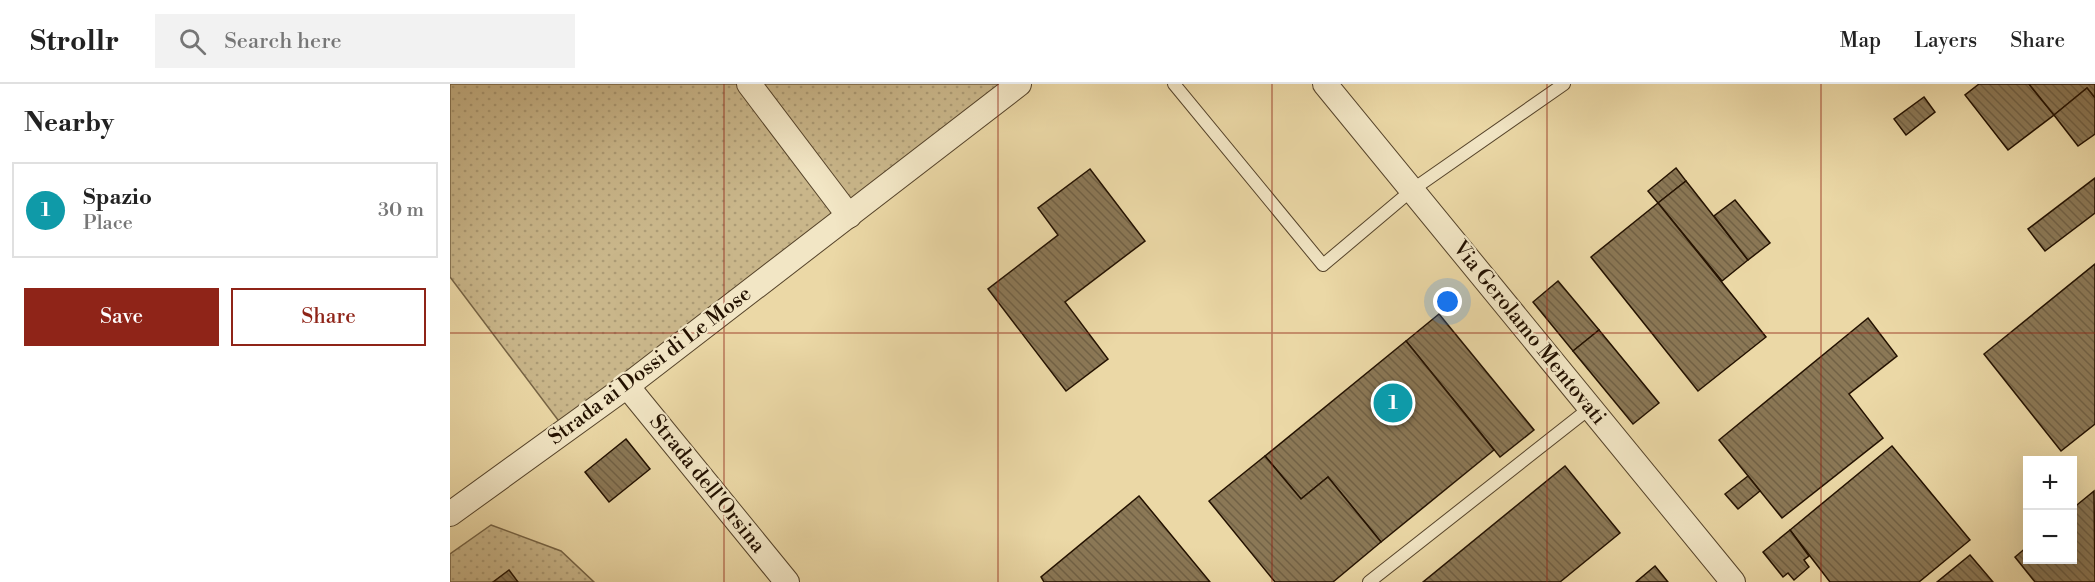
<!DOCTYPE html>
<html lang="en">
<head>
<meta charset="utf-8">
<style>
  :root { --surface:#fff; --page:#f2f2f2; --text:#222; --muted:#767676; --line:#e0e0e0; --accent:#8f2418 }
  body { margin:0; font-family:"Libre Bodoni",serif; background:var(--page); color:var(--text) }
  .controls { position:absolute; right:18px; bottom:18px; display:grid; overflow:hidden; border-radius:0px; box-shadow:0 6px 24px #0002 }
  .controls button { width:54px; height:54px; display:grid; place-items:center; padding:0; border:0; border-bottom:2px solid var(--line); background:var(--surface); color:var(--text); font:30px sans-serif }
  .you { position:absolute; left:998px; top:218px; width:21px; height:21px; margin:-15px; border:4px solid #fff; border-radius:50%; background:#1a73e8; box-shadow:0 0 0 9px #1a73e833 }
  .badge { display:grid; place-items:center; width:39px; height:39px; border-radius:50%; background:var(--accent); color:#fff; font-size:20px; font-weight:700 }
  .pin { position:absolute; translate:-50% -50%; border:3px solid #fff; box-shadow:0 2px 6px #0006 }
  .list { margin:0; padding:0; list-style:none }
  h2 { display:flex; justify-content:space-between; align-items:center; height:78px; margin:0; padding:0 24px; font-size:26px }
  h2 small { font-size:20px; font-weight:400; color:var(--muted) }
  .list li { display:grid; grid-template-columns:39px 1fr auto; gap:18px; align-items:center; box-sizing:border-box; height:96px; margin:0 12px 12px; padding:0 12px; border:2px solid var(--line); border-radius:0px }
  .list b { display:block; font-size:22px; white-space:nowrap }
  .list p { margin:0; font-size:20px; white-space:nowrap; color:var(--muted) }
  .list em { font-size:20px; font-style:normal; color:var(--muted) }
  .actions { display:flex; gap:12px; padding:18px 24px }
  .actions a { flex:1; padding:14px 0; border:2px solid var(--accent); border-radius:0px; text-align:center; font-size:21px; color:var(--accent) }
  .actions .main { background:var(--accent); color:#fff }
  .icon { flex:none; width:33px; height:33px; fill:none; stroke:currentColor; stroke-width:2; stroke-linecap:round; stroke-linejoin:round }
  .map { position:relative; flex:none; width:1645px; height:498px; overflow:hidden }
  header { display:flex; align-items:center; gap:36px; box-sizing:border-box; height:84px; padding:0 30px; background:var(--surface); border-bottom:2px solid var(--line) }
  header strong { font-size:28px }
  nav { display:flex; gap:33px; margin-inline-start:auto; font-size:21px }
  .search { width:420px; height:54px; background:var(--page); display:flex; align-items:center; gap:15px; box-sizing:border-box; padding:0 21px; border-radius:0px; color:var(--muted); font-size:22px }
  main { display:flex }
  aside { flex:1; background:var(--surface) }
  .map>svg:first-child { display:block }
  .grass { fill:url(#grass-dots); stroke:#766445; stroke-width:1.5 }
  .building { fill:url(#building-back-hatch); stroke:#231100; stroke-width:1.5 }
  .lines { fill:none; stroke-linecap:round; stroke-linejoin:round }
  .service-casing { stroke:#55432a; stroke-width:14 }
  .minor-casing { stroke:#55432a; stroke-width:26 }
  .service { stroke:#f2e6c5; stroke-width:12 }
  .minor { stroke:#f2e6c5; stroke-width:24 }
  .grid { fill:none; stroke:#8f2418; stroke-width:1.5; stroke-opacity:0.55 }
  .labels { text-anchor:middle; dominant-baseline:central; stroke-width:4.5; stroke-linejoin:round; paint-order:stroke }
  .street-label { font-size:21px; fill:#231100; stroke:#f2e6c5 }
</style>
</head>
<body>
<header>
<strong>Strollr</strong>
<div class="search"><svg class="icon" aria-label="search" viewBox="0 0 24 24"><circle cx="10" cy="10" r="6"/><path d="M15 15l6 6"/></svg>Search here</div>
<nav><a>Map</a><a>Layers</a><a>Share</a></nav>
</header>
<main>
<aside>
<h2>Nearby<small></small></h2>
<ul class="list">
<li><span class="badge" style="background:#0f9aa8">1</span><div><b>Spazio</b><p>Place</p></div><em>30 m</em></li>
</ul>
<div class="actions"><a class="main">Save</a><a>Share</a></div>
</aside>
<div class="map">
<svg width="1645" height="498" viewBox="0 0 1645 498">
  <defs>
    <pattern id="grass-dots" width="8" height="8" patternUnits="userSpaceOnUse" patternTransform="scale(1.5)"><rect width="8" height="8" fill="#c9b68a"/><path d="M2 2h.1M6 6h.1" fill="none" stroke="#ac9b75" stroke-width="1.8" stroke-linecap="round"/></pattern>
    <pattern id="building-back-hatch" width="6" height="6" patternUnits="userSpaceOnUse" patternTransform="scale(1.5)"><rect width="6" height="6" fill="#8b7856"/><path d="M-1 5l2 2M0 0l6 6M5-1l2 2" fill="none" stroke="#716145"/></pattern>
  </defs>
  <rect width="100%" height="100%" fill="#ebd8a6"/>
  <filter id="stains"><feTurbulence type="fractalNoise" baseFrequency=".00333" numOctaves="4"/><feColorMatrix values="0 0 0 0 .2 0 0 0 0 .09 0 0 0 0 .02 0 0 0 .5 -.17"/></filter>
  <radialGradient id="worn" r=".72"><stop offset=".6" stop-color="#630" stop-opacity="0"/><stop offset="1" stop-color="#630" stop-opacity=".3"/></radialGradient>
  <!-- grass -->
  <g class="grass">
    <path d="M 0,0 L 568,0 L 114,344 L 0,193 Z"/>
    <path d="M 41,441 L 111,467 L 144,498 L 0,498 L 0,470 Z"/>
  </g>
  <!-- building -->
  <g class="building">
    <path d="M 1529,0 L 1579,0 L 1604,31 L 1558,66 L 1515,11 Z"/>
    <path d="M 1579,0 L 1645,0 L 1645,14 L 1637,4 L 1604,31 Z"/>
    <path d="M 1637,4 L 1645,14 L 1645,50 L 1628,62 L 1604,31 Z"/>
    <path d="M 1474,13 L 1485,28 L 1456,51 L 1444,35 Z"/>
    <path d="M 1226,84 L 1236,97 L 1208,119 L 1198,107 Z"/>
    <path d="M 640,85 L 695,157 L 615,218 L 658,275 L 616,307 L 538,205 L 608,151 L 588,124 Z"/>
    <path d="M 1645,94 L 1645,129 L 1595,167 L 1578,145 Z"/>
    <path d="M 1236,97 L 1298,176 L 1272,197 L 1208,119 Z"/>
    <path d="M 1285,116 L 1320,159 L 1298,176 L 1264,132 Z"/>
    <path d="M 1208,119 L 1316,253 L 1248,307 L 1141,173 Z"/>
    <path d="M 1645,180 L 1645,340 L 1611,367 L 1534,270 Z"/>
    <path d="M 1108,197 L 1149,246 L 1123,267 L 1083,218 Z"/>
    <path d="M 989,230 L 1084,346 L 1050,373 L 956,257 Z"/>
    <path d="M 1418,234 L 1447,272 L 1399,310 L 1433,354 L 1332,434 L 1269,356 Z"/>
    <path d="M 1149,246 L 1209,319 L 1183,340 L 1123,267 Z"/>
    <path d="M 956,257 L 1044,366 L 931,458 L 878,393 L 851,415 L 815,372 Z"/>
    <path d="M 176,355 L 200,385 L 159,418 L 135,388 Z"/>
    <path d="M 1442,362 L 1520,456 L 1469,498 L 1380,498 L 1340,446 Z"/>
    <path d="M 815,372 L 851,415 L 878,393 L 931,458 L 883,498 L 825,498 L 759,417 Z"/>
    <path d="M 1115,382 L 1170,449 L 1110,498 L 973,498 Z"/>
    <path d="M 1298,392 L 1310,407 L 1288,425 L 1275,410 Z"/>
    <path d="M 1644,407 L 1645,498 L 1585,498 L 1565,473 L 1578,462 L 1578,476 L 1622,476 L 1622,425 Z"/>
    <path d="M 689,412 L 760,498 L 594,498 L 591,493 Z"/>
    <path d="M 1340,446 L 1359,472 L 1354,476 L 1359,483 L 1344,496 L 1338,489 L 1333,493 L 1313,468 Z"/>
    <path d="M 1520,471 L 1543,498 L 1487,498 Z"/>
    <path d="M 1205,482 L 1218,498 L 1186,498 Z"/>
    <path d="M 59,486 L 68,498 L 43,498 Z"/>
  </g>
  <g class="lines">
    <!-- service casing -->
    <g class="service-casing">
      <g id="service">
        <path d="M 724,0 L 873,181 L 962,106 L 1114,0"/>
        <path d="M 919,498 L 1140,324"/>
      </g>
    </g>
    <!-- minor casing -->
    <g class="minor-casing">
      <g id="minor">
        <path d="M 299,0 L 399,132"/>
        <path d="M 875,0 L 1283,498"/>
        <path d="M 177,302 L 337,498"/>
        <path d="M 0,430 L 177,302 L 569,0"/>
      </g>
    </g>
    <!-- service -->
    <use href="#service" class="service"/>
    <!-- minor -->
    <use href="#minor" class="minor"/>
  </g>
  <!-- grid -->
  <path class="grid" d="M 274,0 L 274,498M 548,0 L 548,498M 822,0 L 822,498M 1097,0 L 1097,498M 1371,0 L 1371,498M 0,249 L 1645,249"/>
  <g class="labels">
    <!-- street labels -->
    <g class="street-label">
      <text transform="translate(1079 249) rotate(51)">Via Gerolamo Mentovati</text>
      <text transform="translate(200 282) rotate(-37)">Strada ai Dossi di Le Mose</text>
      <text transform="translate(257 400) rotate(51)">Strada dell'Orsina</text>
    </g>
  </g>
  <rect width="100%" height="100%" filter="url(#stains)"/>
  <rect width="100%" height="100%" fill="url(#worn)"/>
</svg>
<div class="controls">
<button>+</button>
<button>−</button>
</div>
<div class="you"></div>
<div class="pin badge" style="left:943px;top:319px;background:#0f9aa8">1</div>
</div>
</main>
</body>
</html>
